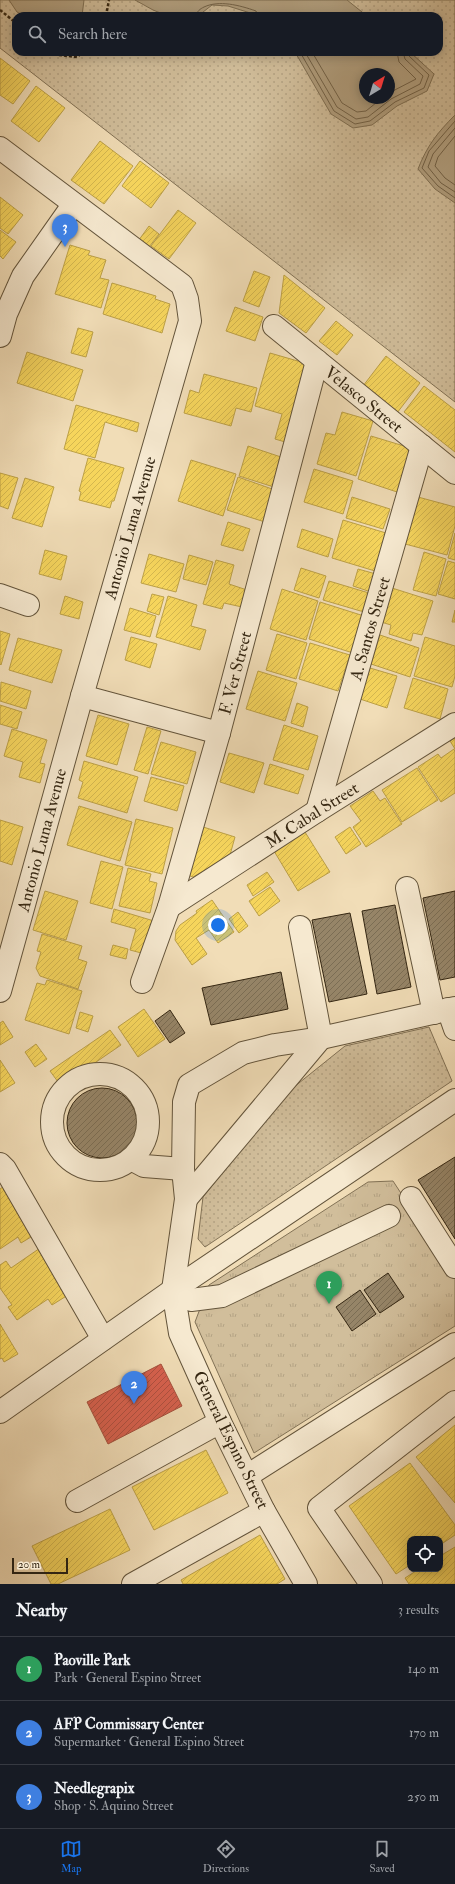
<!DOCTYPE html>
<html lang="en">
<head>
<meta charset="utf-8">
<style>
  :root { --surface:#171b24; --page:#242831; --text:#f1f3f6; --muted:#9ea1a6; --line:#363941; --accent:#1a73e8 }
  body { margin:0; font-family:"IM FELL Double Pica",serif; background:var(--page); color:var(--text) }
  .controls { position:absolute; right:12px; bottom:12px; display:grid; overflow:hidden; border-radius:8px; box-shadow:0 2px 10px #0003 }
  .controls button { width:36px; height:36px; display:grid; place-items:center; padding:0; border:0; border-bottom:1px solid var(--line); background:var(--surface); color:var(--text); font:20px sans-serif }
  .compass { position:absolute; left:359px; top:68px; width:36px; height:36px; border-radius:50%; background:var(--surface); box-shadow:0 2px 10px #0003; rotate:38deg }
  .scale { position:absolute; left:12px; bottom:10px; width:56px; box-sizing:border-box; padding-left:4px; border:2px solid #342612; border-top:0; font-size:11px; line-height:14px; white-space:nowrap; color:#342612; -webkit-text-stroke:3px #f6e9d0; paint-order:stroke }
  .you { position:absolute; left:218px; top:925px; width:14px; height:14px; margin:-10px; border:3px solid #fff; border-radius:50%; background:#1a73e8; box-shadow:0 0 0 6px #1a73e833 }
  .badge { display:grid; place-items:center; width:26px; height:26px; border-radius:50%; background:var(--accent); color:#fff; font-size:13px; font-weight:700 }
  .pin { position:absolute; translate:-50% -33px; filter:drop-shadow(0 1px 2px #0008) }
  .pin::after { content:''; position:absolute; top:21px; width:14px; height:12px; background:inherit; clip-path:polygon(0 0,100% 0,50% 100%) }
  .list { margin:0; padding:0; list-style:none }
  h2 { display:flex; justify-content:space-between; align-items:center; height:52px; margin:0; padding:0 16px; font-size:17px }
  h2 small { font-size:13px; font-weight:400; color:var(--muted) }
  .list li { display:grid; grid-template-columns:26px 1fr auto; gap:12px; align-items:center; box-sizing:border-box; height:64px; padding:0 16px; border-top:1px solid var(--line) }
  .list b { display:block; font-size:15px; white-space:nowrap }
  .list p { margin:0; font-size:13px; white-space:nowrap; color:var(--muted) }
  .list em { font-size:13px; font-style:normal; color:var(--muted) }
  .icon { flex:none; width:22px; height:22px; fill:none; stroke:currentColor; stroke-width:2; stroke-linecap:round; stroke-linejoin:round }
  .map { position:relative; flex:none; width:455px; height:1584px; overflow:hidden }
  .search { position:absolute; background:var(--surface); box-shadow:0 2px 10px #0003; left:12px; right:12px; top:12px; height:44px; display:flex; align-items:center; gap:10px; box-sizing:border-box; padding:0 14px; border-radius:12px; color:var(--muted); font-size:15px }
  .sheet { height:244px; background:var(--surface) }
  nav { display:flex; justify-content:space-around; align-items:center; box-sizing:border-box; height:56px; border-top:1px solid var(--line); background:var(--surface); font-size:11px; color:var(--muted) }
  nav a { display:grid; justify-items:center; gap:2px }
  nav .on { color:var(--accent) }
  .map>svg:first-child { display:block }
  .grass { fill:url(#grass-dots); stroke:#827256; fill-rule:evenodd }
  .park { fill:url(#park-tufts); stroke:#827256 }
  .water { fill:#b19f7f; stroke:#7f6f53; fill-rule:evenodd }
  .homes { fill:url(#homes-hatch); stroke:#bca046 }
  .shops { fill:url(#shops-hatch); stroke:#a54f3b }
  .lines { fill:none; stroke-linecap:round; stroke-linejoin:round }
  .shore { stroke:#726248; stroke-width:1 }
  .building { fill:url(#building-hatch); stroke:#342612 }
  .minor-casing { stroke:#63543b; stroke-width:24 }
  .path { stroke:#342612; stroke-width:2.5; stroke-dasharray:3 2; stroke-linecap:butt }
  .minor { stroke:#f6e9d0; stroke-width:22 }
  .labels { text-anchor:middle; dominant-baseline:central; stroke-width:4; stroke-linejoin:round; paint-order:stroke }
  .street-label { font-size:17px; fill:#342612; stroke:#f6e9d0 }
</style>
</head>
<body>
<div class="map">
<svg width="455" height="1584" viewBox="0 0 455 1584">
  <defs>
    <pattern id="grass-dots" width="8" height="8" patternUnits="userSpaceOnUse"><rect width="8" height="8" fill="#d1be9b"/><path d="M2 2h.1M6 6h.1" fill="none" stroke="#b4a384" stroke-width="1.8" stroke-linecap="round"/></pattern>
    <pattern id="park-tufts" width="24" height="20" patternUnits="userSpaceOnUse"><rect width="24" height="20" fill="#d1be9b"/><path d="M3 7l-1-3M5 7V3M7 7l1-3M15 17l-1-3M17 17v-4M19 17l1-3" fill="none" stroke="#b4a384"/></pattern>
    <pattern id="homes-hatch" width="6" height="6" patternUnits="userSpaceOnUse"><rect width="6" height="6" fill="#f6d55c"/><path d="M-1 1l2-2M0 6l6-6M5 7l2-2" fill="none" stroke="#d4b74f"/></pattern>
    <pattern id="shops-hatch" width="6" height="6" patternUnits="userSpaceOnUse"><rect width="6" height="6" fill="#d6604d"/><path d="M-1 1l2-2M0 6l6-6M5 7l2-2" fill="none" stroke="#ae4f3f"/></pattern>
    <pattern id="building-hatch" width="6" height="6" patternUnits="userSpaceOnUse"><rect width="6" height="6" fill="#968568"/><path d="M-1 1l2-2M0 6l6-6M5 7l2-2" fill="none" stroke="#7b6d54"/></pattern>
  </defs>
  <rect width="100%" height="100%" fill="#f1ddb7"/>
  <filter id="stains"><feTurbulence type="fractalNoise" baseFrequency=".005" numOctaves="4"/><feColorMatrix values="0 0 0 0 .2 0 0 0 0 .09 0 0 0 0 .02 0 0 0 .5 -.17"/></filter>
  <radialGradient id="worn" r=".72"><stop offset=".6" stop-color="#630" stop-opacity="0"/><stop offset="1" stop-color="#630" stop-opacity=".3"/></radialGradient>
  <!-- grass -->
  <g class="grass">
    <path d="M 0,0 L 455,0 L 455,402 L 0,48 ZM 16,16 L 439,16 L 439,52 L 16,52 ZM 365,74 L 389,74 L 389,98 L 365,98 Z"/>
    <path d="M 429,1027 L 452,1081 L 205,1247 L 198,1239 L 203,1197 L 289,1091 L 345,1046 Z"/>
  </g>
  <!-- park -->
  <path class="park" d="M 393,1181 L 455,1276 L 455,1326 L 254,1453 L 195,1322 L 209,1285 L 368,1182 Z"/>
  <!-- water -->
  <g class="water">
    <path d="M 9,0 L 84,0 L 82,16 L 25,16 L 17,12 Z"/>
    <path d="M 135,0 L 347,0 L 367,16 L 260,16 L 228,6 L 212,5 L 198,16 L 168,16 L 153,10 Z"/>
    <path d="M 295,52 L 410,52 L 434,74 L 427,91 L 397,106 L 372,125 L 353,128 L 331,114 ZM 365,74 L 389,74 L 389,98 L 365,98 Z"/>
    <path d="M 455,115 L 455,203 L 435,189 L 418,169 C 427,146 437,133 455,115 Z"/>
  </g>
  <!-- homes -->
  <g class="homes">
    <path d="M 0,58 L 30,81 L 13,104 L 0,95 Z"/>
    <path d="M 36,86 L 65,108 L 39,142 L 11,121 Z"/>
    <path d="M 100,141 L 133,166 L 104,204 L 71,180 Z"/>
    <path d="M 140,161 L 169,183 L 151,208 L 122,186 Z"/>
    <path d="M 0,197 L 23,215 L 8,234 L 0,228 Z"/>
    <path d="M 178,210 L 196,223 L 169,259 L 151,246 Z"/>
    <path d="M 149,226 L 159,234 L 146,251 L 136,244 Z"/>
    <path d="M 0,230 L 16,242 L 3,259 L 0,256 Z"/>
    <path d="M 70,245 L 90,251 L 88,255 L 106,260 L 100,278 L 109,280 L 101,308 L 55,294 Z"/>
    <path d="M 254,271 L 270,277 L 259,307 L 243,301 Z"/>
    <path d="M 284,275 L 325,308 L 306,333 L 279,313 Z"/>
    <path d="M 112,283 L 156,296 L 155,299 L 170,304 L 162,333 L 103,314 Z"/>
    <path d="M 235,307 L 263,317 L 255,341 L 226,331 Z"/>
    <path d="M 336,321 L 353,335 L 337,355 L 319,341 Z"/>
    <path d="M 78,328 L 93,332 L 86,357 L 71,353 Z"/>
    <path d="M 27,352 L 83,370 L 73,401 L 17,383 Z"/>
    <path d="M 270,353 L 315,366 L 292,444 L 275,439 L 282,414 L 255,406 Z"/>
    <path d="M 386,356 L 420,383 L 397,413 L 363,386 Z"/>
    <path d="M 204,374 L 257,388 L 251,412 L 236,408 L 231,426 L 184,413 L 190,390 L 199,393 Z"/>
    <path d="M 424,386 L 455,410 L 455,452 L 404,412 Z"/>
    <path d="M 76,405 L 139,423 L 137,432 L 105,422 L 95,458 L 64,449 Z"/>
    <path d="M 342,412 L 373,421 L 356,476 L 317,464 L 326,433 L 335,435 Z"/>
    <path d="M 371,436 L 404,446 L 409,450 L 411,454 L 400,493 L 358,479 Z"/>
    <path d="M 248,446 L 281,457 L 276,472 L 281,474 L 277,488 L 239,476 Z"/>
    <path d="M 88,458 L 124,468 L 114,501 L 112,501 L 110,508 L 79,500 L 81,492 L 79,491 Z"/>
    <path d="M 191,460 L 236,474 L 223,516 L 178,501 Z"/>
    <path d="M 314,469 L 353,481 L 343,514 L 304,502 Z"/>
    <path d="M 0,473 L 18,478 L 8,509 L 0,506 Z"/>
    <path d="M 238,477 L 275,490 L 265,522 L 227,510 Z"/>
    <path d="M 25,478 L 54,487 L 42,527 L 12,518 Z"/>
    <path d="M 352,497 L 390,509 L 383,529 L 346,518 Z"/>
    <path d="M 418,497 L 455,507 L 455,526 L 447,555 L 405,544 Z"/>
    <path d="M 343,520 L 386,533 L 375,571 L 332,558 Z"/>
    <path d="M 228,522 L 250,529 L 243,551 L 221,545 Z"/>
    <path d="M 302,529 L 333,539 L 328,557 L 297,547 Z"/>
    <path d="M 455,533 L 455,560 L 448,558 Z"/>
    <path d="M 45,550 L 67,556 L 61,580 L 39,574 Z"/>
    <path d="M 424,552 L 446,559 L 436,596 L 413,590 Z"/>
    <path d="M 149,554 L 184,564 L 176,592 L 141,583 Z"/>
    <path d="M 189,555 L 213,562 L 206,585 L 183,579 Z"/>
    <path d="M 216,560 L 234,565 L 229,584 L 247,590 L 242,607 L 224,603 L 222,609 L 203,604 Z"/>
    <path d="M 448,561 L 455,563 L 455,599 L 438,594 Z"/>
    <path d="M 301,568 L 326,576 L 319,598 L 294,590 Z"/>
    <path d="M 358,569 L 376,574 L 371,592 L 353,586 Z"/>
    <path d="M 329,581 L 369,593 L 364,612 L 323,600 Z"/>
    <path d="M 392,588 L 433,601 L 422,635 L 413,633 L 411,641 L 389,634 L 391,625 L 381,622 Z"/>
    <path d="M 282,589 L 318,601 L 306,640 L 270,629 Z"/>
    <path d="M 152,594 L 164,597 L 159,615 L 147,611 Z"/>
    <path d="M 65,596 L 83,602 L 79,619 L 60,614 Z"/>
    <path d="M 168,596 L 197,605 L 191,626 L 206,630 L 200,650 L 156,637 Z"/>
    <path d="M 320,602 L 364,616 L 353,653 L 309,639 Z"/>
    <path d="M 130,608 L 156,616 L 150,637 L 124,630 Z"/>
    <path d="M 455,610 L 455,622 L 452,622 Z"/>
    <path d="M 0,631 L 10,634 L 1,665 L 0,664 Z"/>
    <path d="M 277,634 L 307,643 L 296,679 L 266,670 Z"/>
    <path d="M 380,635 L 419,648 L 410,677 L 371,664 Z"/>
    <path d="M 131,637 L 157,644 L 150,668 L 125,660 Z"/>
    <path d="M 425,637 L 455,646 L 455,676 L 452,687 L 414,676 Z"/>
    <path d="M 18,638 L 62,650 L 52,683 L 9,670 Z"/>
    <path d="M 310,643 L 350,655 L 338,691 L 299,679 Z"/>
    <path d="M 370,668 L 397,676 L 387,708 L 360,699 Z"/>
    <path d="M 258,671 L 297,683 L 285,721 L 246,709 Z"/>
    <path d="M 413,678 L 448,689 L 440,719 L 404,708 Z"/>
    <path d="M 1,682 L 31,691 L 26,709 L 0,701 Z"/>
    <path d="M 297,703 L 308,707 L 303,727 L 291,723 Z"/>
    <path d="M 0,705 L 22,712 L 17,729 L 0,724 Z"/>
    <path d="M 98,715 L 129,724 L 117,765 L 86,756 Z"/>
    <path d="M 284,725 L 318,736 L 308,770 L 273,760 Z"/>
    <path d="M 147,727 L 161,731 L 148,774 L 134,770 Z"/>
    <path d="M 12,729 L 47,740 L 40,763 L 45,764 L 40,783 L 19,777 L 23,762 L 4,756 Z"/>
    <path d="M 455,738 L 455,749 L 450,741 Z"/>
    <path d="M 161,742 L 196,752 L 187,784 L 151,774 Z"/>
    <path d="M 454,749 L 455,752 L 455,793 L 441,802 L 418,767 L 438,754 L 441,758 Z"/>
    <path d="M 229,753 L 264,763 L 254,793 L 220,782 Z"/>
    <path d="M 84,761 L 138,777 L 127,813 L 78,798 L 83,782 L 79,780 Z"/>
    <path d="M 270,764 L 304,775 L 298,794 L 264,784 Z"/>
    <path d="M 417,768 L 438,800 L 402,822 L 382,790 Z"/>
    <path d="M 151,777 L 184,786 L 177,811 L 144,801 Z"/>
    <path d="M 373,791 L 380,801 L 385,798 L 402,824 L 366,847 L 353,827 L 361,821 L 350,806 Z"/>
    <path d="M 79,806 L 132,822 L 120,861 L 67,845 Z"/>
    <path d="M 136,819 L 173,828 L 162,874 L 125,865 Z"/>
    <path d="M 0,820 L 23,827 L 12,865 L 0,861 Z"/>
    <path d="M 200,826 L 235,837 L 230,855 L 193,877 L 185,874 Z"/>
    <path d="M 350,827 L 361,844 L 346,854 L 335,837 Z"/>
    <path d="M 305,832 L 330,872 L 298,891 L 274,851 Z"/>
    <path d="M 101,861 L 123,867 L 112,909 L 90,903 Z"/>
    <path d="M 128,868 L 151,874 L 149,881 L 157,883 L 150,913 L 119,906 Z"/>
    <path d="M 267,872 L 274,882 L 253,896 L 247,885 Z"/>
    <path d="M 270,887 L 280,901 L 259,916 L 249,901 Z"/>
    <path d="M 45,891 L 78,901 L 66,940 L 33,930 Z"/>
    <path d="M 212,900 L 234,932 L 218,943 L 209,930 L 196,938 L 207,954 L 192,965 L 175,940 L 176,931 L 180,925 L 197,913 L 196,911 Z"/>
    <path d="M 114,909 L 154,921 L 145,954 L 130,950 L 136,929 L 111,922 Z"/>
    <path d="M 238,912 L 248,926 L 239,933 L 229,919 Z"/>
    <path d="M 42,934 L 82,946 L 78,959 L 87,962 L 78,989 L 40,976 L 36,968 L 41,952 L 37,951 Z"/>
    <path d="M 113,945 L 128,949 L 126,959 L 110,955 Z"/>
    <path d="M 47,980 L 82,991 L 69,1034 L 25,1020 L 37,983 L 45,985 Z"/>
    <path d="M 144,1009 L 165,1039 L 138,1057 L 118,1027 Z"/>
    <path d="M 80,1012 L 93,1016 L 88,1032 L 76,1028 Z"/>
    <path d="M 3,1021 L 13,1037 L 0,1045 L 0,1023 Z"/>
    <path d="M 110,1030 L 121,1045 L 61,1086 L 50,1071 Z"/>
    <path d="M 36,1044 L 47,1059 L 35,1067 L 25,1052 Z"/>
    <path d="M 0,1060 L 15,1083 L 0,1092 Z"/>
    <path d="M 8,1183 L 36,1234 L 21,1243 L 18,1237 L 0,1249 L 0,1189 Z"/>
    <path d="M 43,1246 L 68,1295 L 52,1305 L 48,1299 L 17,1320 L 8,1307 L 12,1305 L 0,1288 L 0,1265 L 6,1261 L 11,1268 Z"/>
    <path d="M 0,1324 L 18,1354 L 4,1362 L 2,1358 L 0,1359 Z"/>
    <path d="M 455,1425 L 455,1503 L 416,1457 Z"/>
    <path d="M 206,1450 L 228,1493 L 154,1530 L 132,1487 Z"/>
    <path d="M 410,1463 L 455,1525 L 455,1535 L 440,1545 L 440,1539 L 410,1539 L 410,1565 L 396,1574 L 349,1506 Z"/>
    <path d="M 110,1509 L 130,1550 L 58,1584 L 51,1584 L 32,1546 Z"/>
    <path d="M 260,1535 L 285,1579 L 277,1584 L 183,1584 L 181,1580 Z"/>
    <path d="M 455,1547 L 455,1584 L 409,1584 L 405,1578 L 419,1569 L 440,1569 L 440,1556 Z"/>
  </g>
  <!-- shops -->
  <path class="shops" d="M 161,1364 L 182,1406 L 108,1444 L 87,1402 Z"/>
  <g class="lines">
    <!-- shore -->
    <g class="shore">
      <path d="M 196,16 C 197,11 200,9 204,7 C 219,0 239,5 256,11 L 258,16"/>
      <path d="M 300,52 L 334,111 L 355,124 L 370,121 L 395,102 L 424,88 L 429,75 L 409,56 L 408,52"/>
      <path d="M 305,52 L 337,107 L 356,119 L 368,117 L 391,99 L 420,84 L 423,76 L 405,59 L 403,52"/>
      <path d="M 312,52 L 342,103 L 357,112 L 366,111 L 382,98"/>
      <path d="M 389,93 L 416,79 L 399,62 L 397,52"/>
      <path d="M 455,121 L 429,151 L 422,168 L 438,186 L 455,198"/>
      <path d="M 455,128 L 433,154 L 428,167 L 441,183 L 455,192"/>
      <path d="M 455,136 L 438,157 L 435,166 L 445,178 L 455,185"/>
    </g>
  </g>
  <!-- building -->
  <g class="building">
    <path d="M 455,891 L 455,977 L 440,980 L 423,898 Z"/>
    <path d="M 395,905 L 411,987 L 377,994 L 362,911 Z"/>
    <path d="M 350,913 L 367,994 L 329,1002 L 312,920 Z"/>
    <path d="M 281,972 L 288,1009 L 211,1025 L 202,988 Z"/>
    <path d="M 170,1010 L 185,1033 L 170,1043 L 155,1021 Z"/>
    <circle cx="102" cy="1123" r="35"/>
    <path d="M 455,1157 L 455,1239 L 418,1180 Z"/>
    <path d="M 388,1273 L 404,1297 L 380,1313 L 364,1290 Z"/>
    <path d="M 360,1290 L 376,1314 L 352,1331 L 336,1307 Z"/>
  </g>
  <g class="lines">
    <!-- minor casing -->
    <g class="minor-casing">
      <g id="minor">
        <path d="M 0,148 L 182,285 L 187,299 L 190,321 L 82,696 L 0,991"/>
        <path id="s1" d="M 274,326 L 455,473"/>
        <path d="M 0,336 L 6,314 L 23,276 L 73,205"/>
        <path d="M 0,595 L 28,605"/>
        <path d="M 82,696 L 219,733"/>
        <path id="s2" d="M 317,811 L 422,446"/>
        <path d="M 407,888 L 434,1013"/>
        <path id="s3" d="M 169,907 L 317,811 L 455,724"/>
        <path id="s4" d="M 142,982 L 169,907 L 219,733 L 317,361"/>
        <path d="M 448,1009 L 455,1029"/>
        <circle cx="100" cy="1122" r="48"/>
        <path d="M 131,1159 L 144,1166 L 183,1169"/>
        <path d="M 0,1164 L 5,1169 L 103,1339"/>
        <path d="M 411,1198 L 455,1267"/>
        <path d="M 186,1199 L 321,1038 L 300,927"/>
        <path d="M 173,1290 L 191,1300 L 222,1296 L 389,1216"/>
        <path d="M 0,1412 L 173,1290 L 455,1100"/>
        <path d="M 247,1476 L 455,1344"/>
        <path d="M 77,1501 L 220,1422"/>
        <path d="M 133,1584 L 264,1511"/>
        <path d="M 306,1584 L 264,1511 L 220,1422 L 180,1333 L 173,1290 L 186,1199 L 183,1169 L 184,1102 L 189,1085 L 243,1053 L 275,1045 L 321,1038 L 455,1008"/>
        <path d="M 371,1584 L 319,1508 L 455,1402"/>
      </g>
    </g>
    <!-- path -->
    <g class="path">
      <path d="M 0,10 L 16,23"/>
      <path d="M 106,16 L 109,0"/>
      <path d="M 55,52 L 59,55 L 77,57 L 83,52"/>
    </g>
    <!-- minor -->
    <use href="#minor" class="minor"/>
  </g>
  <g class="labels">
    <!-- street labels -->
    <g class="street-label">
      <text stroke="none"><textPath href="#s1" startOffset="116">Velasco Street</textPath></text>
      <text transform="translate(130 528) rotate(-74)">Antonio Luna Avenue</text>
      <text stroke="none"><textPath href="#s2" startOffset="190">A. Santos Street</textPath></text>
      <text stroke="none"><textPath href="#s4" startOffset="323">F. Ver Street</textPath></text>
      <text stroke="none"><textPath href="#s3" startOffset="170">M. Cabal Street</textPath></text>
      <text transform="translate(42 840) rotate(-75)">Antonio Luna Avenue</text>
      <text transform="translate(231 1440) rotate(64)">General Espino Street</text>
    </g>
  </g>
  <rect width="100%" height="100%" filter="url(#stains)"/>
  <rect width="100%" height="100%" fill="url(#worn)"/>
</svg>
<div class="controls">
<button><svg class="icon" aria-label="locate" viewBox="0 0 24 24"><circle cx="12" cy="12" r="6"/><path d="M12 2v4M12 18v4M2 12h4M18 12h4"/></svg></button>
</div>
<svg class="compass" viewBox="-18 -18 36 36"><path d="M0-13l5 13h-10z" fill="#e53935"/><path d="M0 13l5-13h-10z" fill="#9ea1a6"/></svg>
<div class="scale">20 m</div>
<div class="you"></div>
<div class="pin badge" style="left:329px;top:1304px;background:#2e9e5b">1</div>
<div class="pin badge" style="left:134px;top:1404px;background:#3f7fe0">2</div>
<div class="pin badge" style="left:65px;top:247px;background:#3f7fe0">3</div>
<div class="search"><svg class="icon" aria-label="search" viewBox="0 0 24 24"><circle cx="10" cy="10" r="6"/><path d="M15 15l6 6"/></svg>Search here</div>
</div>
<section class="sheet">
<h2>Nearby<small>3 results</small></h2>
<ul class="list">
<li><span class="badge" style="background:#2e9e5b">1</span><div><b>Paoville Park</b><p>Park · General Espino Street</p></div><em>140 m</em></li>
<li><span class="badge" style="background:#3f7fe0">2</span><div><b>AFP Commissary Center</b><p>Supermarket · General Espino Street</p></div><em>170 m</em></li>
<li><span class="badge" style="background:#3f7fe0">3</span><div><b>Needlegrapix</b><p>Shop · S. Aquino Street</p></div><em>250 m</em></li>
</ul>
</section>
<nav>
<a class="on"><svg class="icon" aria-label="map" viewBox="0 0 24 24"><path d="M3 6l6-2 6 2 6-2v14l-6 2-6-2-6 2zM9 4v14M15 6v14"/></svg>Map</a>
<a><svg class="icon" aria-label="directions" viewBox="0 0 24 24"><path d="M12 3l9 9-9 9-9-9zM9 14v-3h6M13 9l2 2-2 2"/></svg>Directions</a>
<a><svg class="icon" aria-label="saved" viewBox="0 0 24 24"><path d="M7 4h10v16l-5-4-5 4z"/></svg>Saved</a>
</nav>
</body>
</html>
